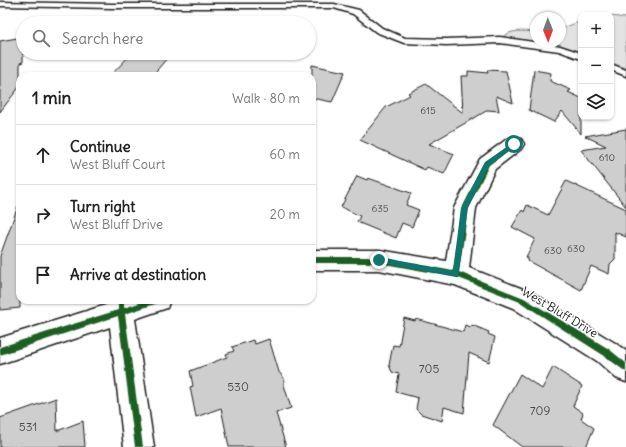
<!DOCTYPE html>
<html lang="en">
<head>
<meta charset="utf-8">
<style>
  :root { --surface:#fff; --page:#f2f2f2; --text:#222; --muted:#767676; --line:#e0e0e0 }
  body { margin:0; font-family:Delius,sans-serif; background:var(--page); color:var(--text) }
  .controls { position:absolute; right:12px; top:12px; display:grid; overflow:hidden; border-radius:8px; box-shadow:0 1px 3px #0004 }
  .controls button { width:36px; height:36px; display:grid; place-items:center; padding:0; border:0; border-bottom:1px solid var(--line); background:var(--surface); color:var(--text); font:20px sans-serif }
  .compass { position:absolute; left:530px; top:12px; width:36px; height:36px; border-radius:50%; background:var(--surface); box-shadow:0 1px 3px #0004; rotate:179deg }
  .stop { position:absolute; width:12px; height:12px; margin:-9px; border:3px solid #0f766e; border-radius:50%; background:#fff }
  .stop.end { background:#0f766e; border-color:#fff; box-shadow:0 1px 4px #0008 }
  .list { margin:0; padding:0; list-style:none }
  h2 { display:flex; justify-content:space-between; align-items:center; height:52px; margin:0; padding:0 16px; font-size:17px }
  h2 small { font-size:13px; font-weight:400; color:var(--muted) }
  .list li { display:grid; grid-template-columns:26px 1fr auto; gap:12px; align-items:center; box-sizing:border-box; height:60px; padding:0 16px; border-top:1px solid var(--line) }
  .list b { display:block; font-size:15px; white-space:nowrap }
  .list p { margin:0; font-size:13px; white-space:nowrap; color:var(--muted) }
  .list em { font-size:13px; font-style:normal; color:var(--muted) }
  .icon { flex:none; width:22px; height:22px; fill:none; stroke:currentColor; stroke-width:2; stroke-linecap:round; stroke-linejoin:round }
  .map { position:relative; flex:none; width:626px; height:447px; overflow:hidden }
  .search { position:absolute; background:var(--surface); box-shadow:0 1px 3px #0004; left:16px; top:16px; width:300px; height:44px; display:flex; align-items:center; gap:10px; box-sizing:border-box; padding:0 14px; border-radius:22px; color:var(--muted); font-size:15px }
  .panel { position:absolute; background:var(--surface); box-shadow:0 1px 3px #0004; left:16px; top:72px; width:300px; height:232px; border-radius:12px }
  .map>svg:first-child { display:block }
  .green { fill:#e2e2e2; stroke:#7f7f7f }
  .building { fill:#cecece; stroke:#1c1c1c }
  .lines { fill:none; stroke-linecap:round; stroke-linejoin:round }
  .service-casing { stroke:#1c1c1c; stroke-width:3 }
  .minor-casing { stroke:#1c1c1c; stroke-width:3 }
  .service { fill:#fff; fill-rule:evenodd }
  .minor { fill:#fff; fill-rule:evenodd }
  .cycleway-casing { stroke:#fff; stroke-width:2 }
  .cycleway { fill:#1b5e20; fill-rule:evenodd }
  .route { fill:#0f766e }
  .labels { text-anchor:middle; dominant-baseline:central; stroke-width:3; stroke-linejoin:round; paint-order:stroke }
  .number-label { font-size:10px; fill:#484848 }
  .street-label { font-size:12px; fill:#1c1c1c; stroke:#fff }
  .near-number-label { font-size:12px; fill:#484848 }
</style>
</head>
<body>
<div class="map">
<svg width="626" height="447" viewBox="0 0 626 447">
  <rect width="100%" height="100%" fill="#fff"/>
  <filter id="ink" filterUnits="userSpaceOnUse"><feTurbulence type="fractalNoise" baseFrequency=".025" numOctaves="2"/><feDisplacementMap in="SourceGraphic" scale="8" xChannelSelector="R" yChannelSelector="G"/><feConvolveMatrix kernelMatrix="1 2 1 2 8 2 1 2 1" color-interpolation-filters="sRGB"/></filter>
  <g filter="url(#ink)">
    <!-- green -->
    <g class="green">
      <path d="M 611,16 L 626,18 L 626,69 L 611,65 Z"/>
      <path d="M 581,21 L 581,54 L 536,42 L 501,38 C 511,29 523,31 536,32 L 536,42 L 560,42 L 560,33 L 562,32 L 563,28 Z"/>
    </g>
    <!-- building -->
    <g class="building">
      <path d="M 23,37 L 23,62 L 20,63 L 20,86 L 0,112 L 0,41 Z"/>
      <path d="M 132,53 L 156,53 L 168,57 L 152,76 L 110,76 Z"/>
      <path d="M 312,65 L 345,72 L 332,102 L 312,98 Z"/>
      <path d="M 487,70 L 506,71 L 513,103 L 496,96 L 499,111 L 488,110 L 429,144 L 454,154 L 444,174 L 427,167 L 425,170 L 360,140 L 386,107 L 410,95 L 408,93 L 426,84 L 463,113 L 461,76 L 468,76 L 468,71 L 488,73 Z"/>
      <path d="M 534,70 L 551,73 L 550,81 L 571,90 L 568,92 L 581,98 L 581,134 L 562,111 L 554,122 L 529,110 Z"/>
      <path d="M 626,129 L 626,207 L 581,150 L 606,146 L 585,136 Z"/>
      <path d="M 357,176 L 367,180 L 368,178 L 411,193 L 406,205 L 419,210 L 412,227 L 402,223 L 396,238 L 357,222 L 360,216 L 341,207 Z"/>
      <path d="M 566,181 L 626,209 L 626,237 L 615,232 L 615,259 L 610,264 L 609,274 L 591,266 L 581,290 L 528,261 L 528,258 L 526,257 L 535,239 L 512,227 L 522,210 L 524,212 L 527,205 L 548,215 Z"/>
      <path d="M 18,206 L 20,207 L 20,308 L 0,310 L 0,256 Z"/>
      <path d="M 404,318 L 415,321 L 416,319 L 463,332 L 465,325 L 471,327 L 472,325 L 489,332 L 488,334 L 495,337 L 489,362 L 469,353 L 464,413 L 444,407 L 442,421 L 421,414 L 416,409 L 418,398 L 396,392 L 399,374 L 392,372 L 389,365 L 393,345 L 399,346 Z"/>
      <path d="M 269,339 L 279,372 L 284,378 L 284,385 L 291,408 L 276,413 L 286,447 L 229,447 L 221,408 L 196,417 L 190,387 L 193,386 L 190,371 L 227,357 L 226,354 L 234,351 L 232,347 L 253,340 L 255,344 Z"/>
      <path d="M 553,367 L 582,386 L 573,406 L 583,413 L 581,419 L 594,428 L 586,447 L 522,447 L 493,425 L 520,374 L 542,389 Z"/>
      <path d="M 56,398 L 57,431 L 83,421 L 85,447 L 0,447 L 0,418 Z"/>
    </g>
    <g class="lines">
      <!-- service casing -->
      <g class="service-casing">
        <g id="service">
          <path d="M 0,2 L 113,4 L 334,4 L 359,10 L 382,28 L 405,38 L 446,39 L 500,37 L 560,46 L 581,53 L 581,59 L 559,51 L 500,43 L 446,45 L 404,43 L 376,32 L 353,14 L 334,8 L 113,8 L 0,6 Z"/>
          <path d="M 611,64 L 626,70 L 626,76 L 611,70 Z"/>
        </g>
      </g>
      <!-- minor casing -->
      <g class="minor-casing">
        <g id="minor">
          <path d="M 514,137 L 521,139 L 524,144 L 521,149 L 495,169 L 476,208 L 469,268 L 531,292 L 615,343 L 626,351 L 626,382 L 616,378 L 597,361 L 513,308 L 455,285 L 379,270 L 312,270 L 312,250 L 379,250 L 446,261 L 454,208 L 480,159 L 507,139 Z"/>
          <path d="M 109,300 L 170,300 L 167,308 L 135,319 L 154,447 L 124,447 L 110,327 L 0,364 L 0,338 L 109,304 Z"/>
        </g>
      </g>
      <!-- service -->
      <use href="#service" class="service"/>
      <!-- minor -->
      <use href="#minor" class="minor"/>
      <!-- cycleway casing -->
      <g class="cycleway-casing">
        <g id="cycleway">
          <path d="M 514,142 L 516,143 L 517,144 L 516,145 L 489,165 L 468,208 L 459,272 L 524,298 L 609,349 L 626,363 L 626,372 L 603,355 L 520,302 L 456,277 L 379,263 L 312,263 L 312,257 L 379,257 L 453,271 L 462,208 L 485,163 Z"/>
          <path d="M 118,300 L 124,300 L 124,308 L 148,300 L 161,300 L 160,302 L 158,303 L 125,314 L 143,447 L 135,447 L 118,316 L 0,355 L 0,347 L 118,310 Z"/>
        </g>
      </g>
      <!-- cycleway -->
      <use href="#cycleway" class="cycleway"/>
    </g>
  </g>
  <!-- route -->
  <path class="route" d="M 514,142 L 517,144 L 516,146 L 489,166 L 468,208 L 458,277 L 456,277 L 376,262 L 375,260 L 379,257 L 453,271 L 461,208 L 485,162 Z"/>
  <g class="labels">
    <!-- number labels -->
    <g class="number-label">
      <text x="428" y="110">615</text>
      <text x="607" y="157">610</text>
      <text x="380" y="208">635</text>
      <text x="576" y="248">630</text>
      <text x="553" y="250">630</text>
    </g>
    <!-- street labels -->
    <g class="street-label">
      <text transform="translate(560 312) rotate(31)">West Bluff Drive</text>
    </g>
    <!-- near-number labels -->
    <g class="near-number-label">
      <text x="429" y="368">705</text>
      <text x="238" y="386">530</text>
      <text x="540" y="410">709</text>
      <text x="28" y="426">531</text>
    </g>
  </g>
</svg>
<div class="controls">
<button>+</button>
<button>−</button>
<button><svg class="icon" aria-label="layers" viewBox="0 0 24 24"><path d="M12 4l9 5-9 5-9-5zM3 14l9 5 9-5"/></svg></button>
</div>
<svg class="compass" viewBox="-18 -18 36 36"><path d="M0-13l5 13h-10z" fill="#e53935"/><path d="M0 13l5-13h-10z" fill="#767676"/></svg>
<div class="stop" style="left:514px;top:144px"></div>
<div class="stop end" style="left:379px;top:260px"></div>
<div class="search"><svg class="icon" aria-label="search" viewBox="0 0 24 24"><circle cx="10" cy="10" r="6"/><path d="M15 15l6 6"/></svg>Search here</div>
<section class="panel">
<h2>1 min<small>Walk · 80 m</small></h2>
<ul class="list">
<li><svg class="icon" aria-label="ahead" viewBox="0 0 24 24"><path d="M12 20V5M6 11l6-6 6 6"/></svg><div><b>Continue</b><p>West Bluff Court</p></div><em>60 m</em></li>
<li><svg class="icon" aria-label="right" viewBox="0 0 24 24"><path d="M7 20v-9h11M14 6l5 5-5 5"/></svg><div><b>Turn right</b><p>West Bluff Drive</p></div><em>20 m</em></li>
<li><svg class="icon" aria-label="arrive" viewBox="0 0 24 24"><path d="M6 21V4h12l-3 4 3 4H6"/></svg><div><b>Arrive at destination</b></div></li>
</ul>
</section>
</div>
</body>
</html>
